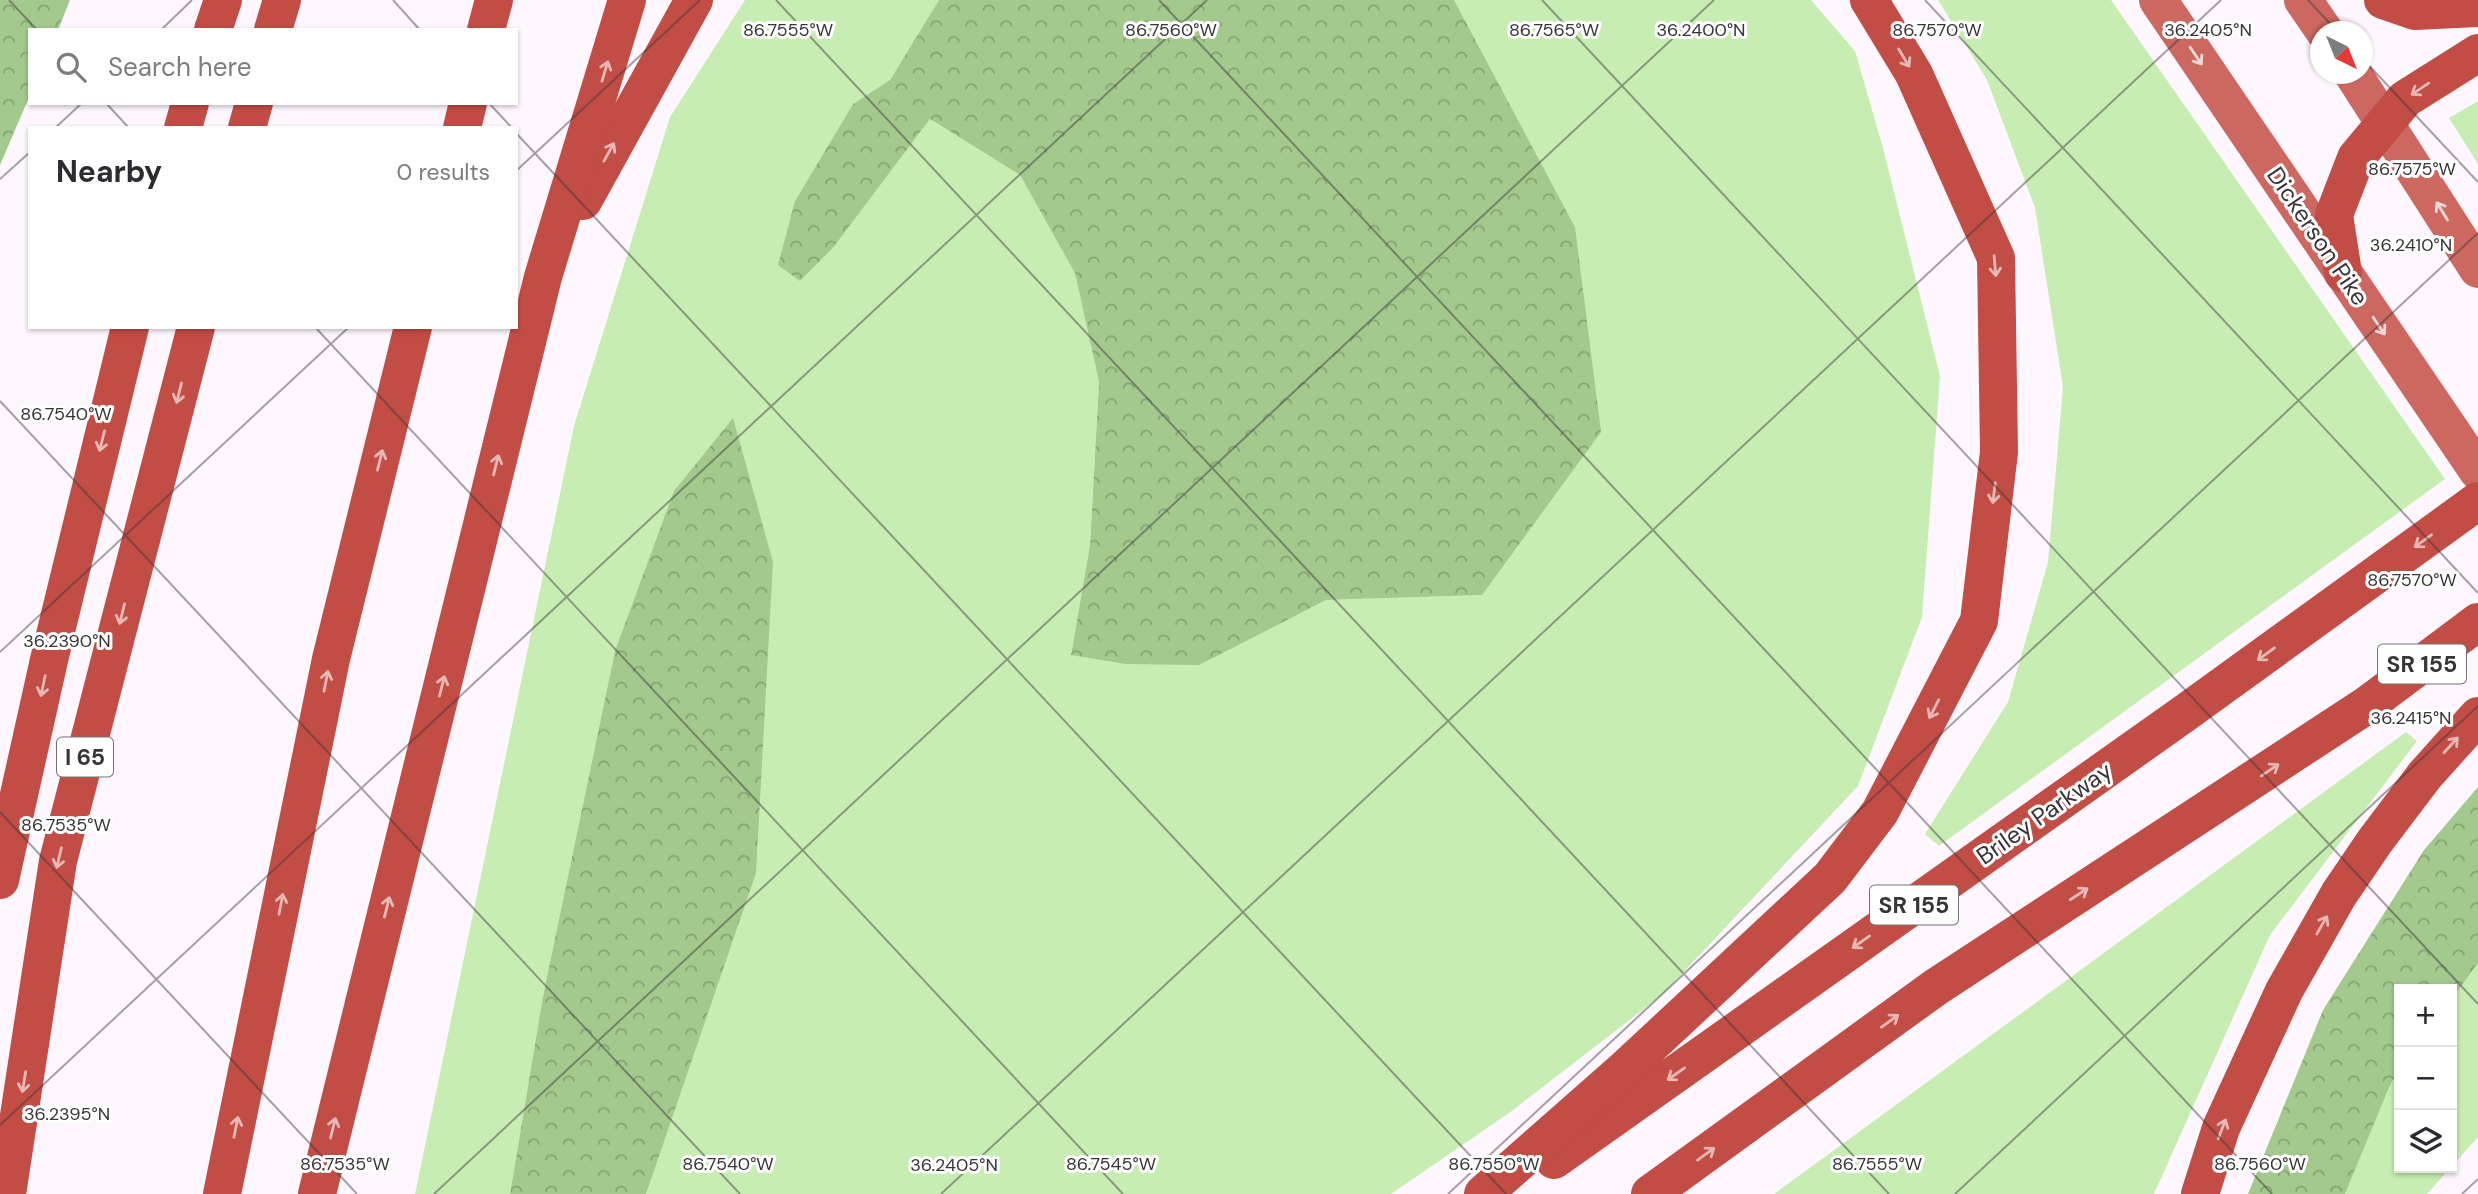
<!DOCTYPE html>
<html lang="en">
<head>
<meta charset="utf-8">
<style>
  :root { --surface:#fff; --page:#f2f2f3; --text:#2b2b33; --muted:#7c7c81; --line:#e1e1e2 }
  body { margin:0; font-family:"DM Sans",sans-serif; background:var(--page); color:var(--text) }
  .controls { position:absolute; right:21px; bottom:21px; display:grid; overflow:hidden; border-radius:0px; box-shadow:0 2px 5px #0004 }
  .controls button { width:63px; height:63px; display:grid; place-items:center; padding:0; border:0; border-bottom:2px solid var(--line); background:var(--surface); color:var(--text); font:35px sans-serif }
  .compass { position:absolute; left:2310px; top:21px; width:63px; height:63px; border-radius:50%; background:var(--surface); box-shadow:0 2px 5px #0004; rotate:137deg }
  .list { margin:0; padding:0; list-style:none }
  h2 { display:flex; justify-content:space-between; align-items:center; height:91px; margin:0; padding:0 28px; font-size:30px }
  h2 small { font-size:23px; font-weight:400; color:var(--muted) }
  .icon { flex:none; width:38px; height:38px; fill:none; stroke:currentColor; stroke-width:2; stroke-linecap:round; stroke-linejoin:round }
  .map { position:relative; flex:none; width:2478px; height:1194px; overflow:hidden }
  .search { position:absolute; background:var(--surface); box-shadow:0 2px 5px #0004; left:28px; top:28px; width:490px; height:77px; display:flex; align-items:center; gap:18px; box-sizing:border-box; padding:0 24px; border-radius:0px; color:var(--muted); font-size:26px }
  .panel { position:absolute; background:var(--surface); box-shadow:0 2px 5px #0004; left:28px; top:126px; width:490px; height:203px; border-radius:0px }
  .map>svg:first-child { display:block }
  .green { fill:#c8edb2 }
  .forest { fill:url(#forest-crowns) }
  .lines { fill:none; stroke-linecap:round; stroke-linejoin:round }
  .primary { stroke:#cd6860; stroke-width:38 }
  .highway { stroke:#c24d45; stroke-width:38 }
  .oneway { stroke:#f2d9d7 }
  .oneway2 { stroke:#e7b8b5 }
  .ticks { fill:none; stroke:#383538; stroke-width:2; stroke-opacity:0.45 }
  .labels { text-anchor:middle; dominant-baseline:central; stroke-width:6; stroke-linejoin:round; paint-order:stroke }
  .shield { fill:#fff; stroke:#747274; stroke-width:2 }
  .shield-label { font-size:23px; font-weight:bold; fill:#383538 }
  .street-label { font-size:24px; fill:#383538; stroke:#fff }
  .ticks-label { font-size:18px; text-anchor:middle; fill:#383538; stroke:#fff; stroke-width:6; stroke-linejoin:round; paint-order:stroke }
</style>
</head>
<body>
<div class="map">
<svg width="2478" height="1194" viewBox="0 0 2478 1194">
  <defs>
    <pattern id="forest-crowns" width="20" height="18" patternUnits="userSpaceOnUse" patternTransform="scale(1.75)"><rect width="20" height="18" fill="#a3c98c"/><path d="M2 6a3 3 0 1 1 6 0M12 15a3 3 0 1 1 6 0" fill="none" stroke="#86a473"/></pattern>
  </defs>
  <rect width="100%" height="100%" fill="#fff7ff"/>
  <!-- green -->
  <g class="green">
    <path d="M 745,0 L 939,0 L 890,80 L 853,104 L 795,201 L 801,280 L 833,248 L 930,119 L 1020,175 L 1075,272 L 1099,382 L 1090,545 L 1071,655 L 1199,664 L 1326,600 L 1481,595 L 1575,227 L 1454,0 L 1811,0 L 1855,51 L 1883,148 L 1940,376 L 1922,617 L 1858,786 L 1662,995 L 1509,1113 L 1391,1194 L 646,1194 L 649,1182 L 615,651 L 543,996 L 510,1194 L 415,1194 L 574,426 L 670,117 Z"/>
    <path d="M 1938,0 L 2111,0 L 2445,479 L 1939,846 L 1925,834 L 2008,702 L 2048,562 L 2063,387 L 2035,208 L 1987,80 Z"/>
    <path d="M 2478,101 L 2478,164 L 2449,118 Z"/>
    <path d="M 2406,732 L 2417,741 L 2270,935 L 2154,1194 L 1774,1194 Z"/>
    <path d="M 2478,963 L 2478,1137 L 2452,1166 L 2452,999 Z"/>
    <path d="M 2399,1071 L 2399,1168 L 2450,1168 L 2427,1194 L 2345,1194 L 2391,1083 Z"/>
  </g>
  <!-- forest -->
  <g class="forest">
    <path d="M 0,0 L 70,0 L 58,30 L 30,30 L 30,95 L 0,165 Z"/>
    <path d="M 939,0 L 1454,0 L 1575,227 L 1601,432 L 1482,595 L 1326,600 L 1199,665 L 1126,664 L 1071,655 L 1090,545 L 1099,382 L 1075,273 L 1020,175 L 930,119 L 833,248 L 800,281 L 778,265 L 795,201 L 853,104 L 890,80 Z"/>
    <path d="M 733,418 L 773,562 L 756,873 L 646,1194 L 510,1194 L 543,996 L 615,651 L 674,491 Z"/>
    <path d="M 2478,787 L 2478,963 L 2452,999 L 2452,989 L 2399,989 L 2399,1071 L 2391,1083 L 2345,1194 L 2248,1194 L 2323,1010 L 2424,850 Z"/>
  </g>
  <g class="lines">
    <!-- primary -->
    <g class="primary">
      <path d="M 2158,0 L 2478,471"/>
      <path d="M 2303,0 L 2325,32"/>
      <path d="M 2353,74 L 2478,269"/>
    </g>
    <!-- highway -->
    <g class="highway">
      <path d="M 2383,0 L 2415,11 L 2478,8"/>
      <path d="M 213,30 L 223,0"/>
      <path d="M 273,30 L 282,0"/>
      <path d="M 486,30 L 494,0"/>
      <path d="M 183,128 L 190,103"/>
      <path d="M 247,128 L 254,103"/>
      <path d="M 462,128 L 468,103"/>
      <path d="M 583,201 L 694,0"/>
      <path d="M 2343,273 L 2334,215 L 2356,158 L 2405,99 L 2478,53"/>
      <path d="M 0,880 L 49,660 L 130,327"/>
      <path d="M 1554,1160 L 2185,713 L 2478,501"/>
      <path d="M 7,1194 L 58,861 L 196,327"/>
      <path d="M 222,1194 L 331,659 L 413,327"/>
      <path d="M 317,1194 L 543,277 L 627,0"/>
      <path d="M 1483,1194 L 1626,1068 L 1830,878 L 1880,812 L 1979,621 L 1999,452 L 1996,258 L 1914,74 L 1869,0"/>
      <path d="M 1650,1194 L 1936,987 L 2367,705 L 2478,622"/>
      <path d="M 2200,1194 L 2221,1128 L 2284,991 L 2339,894 L 2375,841 L 2425,775 L 2478,716"/>
    </g>
  </g>
  <!-- one-way arrows -->
  <defs><path id="oneway-shaft" d="M-6 0H5M1.5-3L5.5 0L1.5 3" fill="none" stroke-width="1.6" stroke-linecap="round" stroke-linejoin="round" transform="scale(1.75)"/></defs>
  <g class="oneway">
    <use href="#oneway-shaft" transform="translate(2196 56) rotate(56)"/>
    <use href="#oneway-shaft" transform="translate(2442 211) rotate(-122)"/>
    <use href="#oneway-shaft" transform="translate(2379 326) rotate(56)"/>
  </g>
  <g class="oneway2">
    <use href="#oneway-shaft" transform="translate(1904 58) rotate(59)"/>
    <use href="#oneway-shaft" transform="translate(605 71) rotate(-73)"/>
    <use href="#oneway-shaft" transform="translate(2420 89) rotate(146)"/>
    <use href="#oneway-shaft" transform="translate(609 152) rotate(-61)"/>
    <use href="#oneway-shaft" transform="translate(1995 266) rotate(85)"/>
    <use href="#oneway-shaft" transform="translate(179 393) rotate(104)"/>
    <use href="#oneway-shaft" transform="translate(102 441) rotate(104)"/>
    <use href="#oneway-shaft" transform="translate(380 460) rotate(-76)"/>
    <use href="#oneway-shaft" transform="translate(496 465) rotate(-76)"/>
    <use href="#oneway-shaft" transform="translate(1994 493) rotate(97)"/>
    <use href="#oneway-shaft" transform="translate(2423 541) rotate(144)"/>
    <use href="#oneway-shaft" transform="translate(122 614) rotate(104)"/>
    <use href="#oneway-shaft" transform="translate(2266 654) rotate(144)"/>
    <use href="#oneway-shaft" transform="translate(326 681) rotate(-79)"/>
    <use href="#oneway-shaft" transform="translate(43 686) rotate(102)"/>
    <use href="#oneway-shaft" transform="translate(442 686) rotate(-76)"/>
    <use href="#oneway-shaft" transform="translate(1934 709) rotate(117)"/>
    <use href="#oneway-shaft" transform="translate(2451 745) rotate(-48)"/>
    <use href="#oneway-shaft" transform="translate(2270 770) rotate(-34)"/>
    <use href="#oneway-shaft" transform="translate(59 858) rotate(103)"/>
    <use href="#oneway-shaft" transform="translate(2079 894) rotate(-33)"/>
    <use href="#oneway-shaft" transform="translate(281 904) rotate(-79)"/>
    <use href="#oneway-shaft" transform="translate(387 907) rotate(-76)"/>
    <use href="#oneway-shaft" transform="translate(2322 925) rotate(-60)"/>
    <use href="#oneway-shaft" transform="translate(1861 942) rotate(145)"/>
    <use href="#oneway-shaft" transform="translate(1890 1021) rotate(-36)"/>
    <use href="#oneway-shaft" transform="translate(1676 1074) rotate(145)"/>
    <use href="#oneway-shaft" transform="translate(24 1082) rotate(99)"/>
    <use href="#oneway-shaft" transform="translate(236 1127) rotate(-79)"/>
    <use href="#oneway-shaft" transform="translate(333 1128) rotate(-76)"/>
    <use href="#oneway-shaft" transform="translate(2222 1129) rotate(-69)"/>
    <use href="#oneway-shaft" transform="translate(1706 1154) rotate(-36)"/>
  </g>
  <!-- ticks -->
  <path class="ticks" d="M 9,0 L 37,30M 393,0 L 420,30M 776,0 L 1889,1194M 1159,0 L 2272,1194M 1542,0 L 2478,1004M 1925,0 L 2478,593M 2308,0 L 2338,32M 161,30 L 192,0M 2362,58 L 2478,182M 106,103 L 129,128M 489,103 L 512,128M 55,128 L 82,103M 516,133 L 1506,1194M 516,171 L 700,0M 0,179 L 30,152M 315,327 L 1123,1194M 0,401 L 740,1194M 0,652 L 349,327M 0,812 L 357,1194M 0,1125 L 1207,0M 434,1194 L 1714,0M 941,1194 L 2221,0M 1448,1194 L 2478,233M 1955,1194 L 2478,706M 2462,1194 L 2478,1179"/>
  <g class="labels">
    <!-- shield labels -->
    <g class="shield">
      <rect x="2378" y="644.5" width="88" height="39" rx="5"/>
      <rect x="57" y="737.5" width="56" height="39" rx="5"/>
      <rect x="1870" y="885.5" width="88" height="39" rx="5"/>
    </g>
    <g class="shield-label">
      <text x="2422" y="664">SR 155</text>
      <text x="85" y="757">I 65</text>
      <text x="1914" y="905">SR 155</text>
    </g>
    <!-- street labels -->
    <g class="street-label">
      <text transform="translate(2318 236) rotate(56)">Dickerson Pike</text>
      <text transform="translate(2044 813) rotate(-35)">Briley Parkway</text>
    </g>
  </g>
  <g class="ticks-label">
    <text x="1701" y="36">36.2400°N</text>
    <text x="2208" y="36">36.2405°N</text>
    <text x="788" y="36">86.7555°W</text>
    <text x="1171" y="36">86.7560°W</text>
    <text x="1554" y="36">86.7565°W</text>
    <text x="1937" y="36">86.7570°W</text>
    <text x="2412" y="175">86.7575°W</text>
    <text x="2411" y="251">36.2410°N</text>
    <text x="66" y="420">86.7540°W</text>
    <text x="2412" y="586">86.7570°W</text>
    <text x="67" y="647">36.2390°N</text>
    <text x="2411" y="724">36.2415°N</text>
    <text x="66" y="831">86.7535°W</text>
    <text x="67" y="1120">36.2395°N</text>
    <text x="345" y="1170">86.7535°W</text>
    <text x="728" y="1170">86.7540°W</text>
    <text x="1111" y="1170">86.7545°W</text>
    <text x="1494" y="1170">86.7550°W</text>
    <text x="1877" y="1170">86.7555°W</text>
    <text x="2260" y="1170">86.7560°W</text>
    <text x="954" y="1171">36.2405°N</text>
  </g>
</svg>
<div class="controls">
<button>+</button>
<button>−</button>
<button><svg class="icon" aria-label="layers" viewBox="0 0 24 24"><path d="M12 4l9 5-9 5-9-5zM3 14l9 5 9-5"/></svg></button>
</div>
<svg class="compass" viewBox="-18 -18 36 36"><path d="M0-13l5 13h-10z" fill="#e53935"/><path d="M0 13l5-13h-10z" fill="#7c7c81"/></svg>
<div class="search"><svg class="icon" aria-label="search" viewBox="0 0 24 24"><circle cx="10" cy="10" r="6"/><path d="M15 15l6 6"/></svg>Search here</div>
<section class="panel">
<h2>Nearby<small>0 results</small></h2>
<ul class="list">
</ul>
</section>
</div>
</body>
</html>
